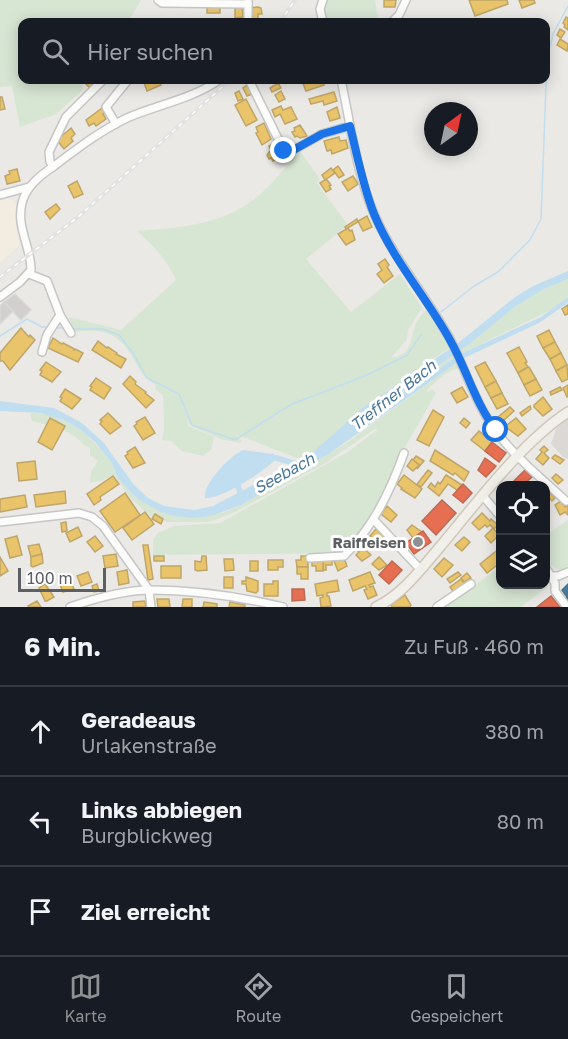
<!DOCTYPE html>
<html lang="de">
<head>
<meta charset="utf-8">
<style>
  :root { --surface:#171b24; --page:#20242c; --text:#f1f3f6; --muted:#9ea1a6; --line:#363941; --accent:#8e9091 }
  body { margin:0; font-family:"Golos Text",sans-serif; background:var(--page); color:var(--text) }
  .controls { position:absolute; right:18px; bottom:18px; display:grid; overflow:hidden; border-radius:12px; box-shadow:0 3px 15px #0003 }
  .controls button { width:54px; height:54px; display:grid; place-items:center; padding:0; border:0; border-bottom:2px solid var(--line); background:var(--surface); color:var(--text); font:30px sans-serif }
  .compass { position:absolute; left:424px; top:102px; width:54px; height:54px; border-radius:50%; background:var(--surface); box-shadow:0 3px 15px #0003; rotate:33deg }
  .scale { position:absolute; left:18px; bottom:15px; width:88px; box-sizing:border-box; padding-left:6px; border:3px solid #5c6063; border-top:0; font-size:16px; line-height:21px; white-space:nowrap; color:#5c6063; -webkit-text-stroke:4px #fff; paint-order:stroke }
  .stop { position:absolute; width:18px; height:18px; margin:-14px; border:4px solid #1a73e8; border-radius:50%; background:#fff }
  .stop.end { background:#1a73e8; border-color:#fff; box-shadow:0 2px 6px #0008 }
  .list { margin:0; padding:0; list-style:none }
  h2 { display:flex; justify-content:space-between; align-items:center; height:78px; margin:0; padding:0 24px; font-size:26px }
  h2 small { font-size:20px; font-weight:400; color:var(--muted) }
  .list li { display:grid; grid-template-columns:39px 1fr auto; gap:18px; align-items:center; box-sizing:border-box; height:90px; padding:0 24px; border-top:2px solid var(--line) }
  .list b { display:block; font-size:22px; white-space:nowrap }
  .list p { margin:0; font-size:20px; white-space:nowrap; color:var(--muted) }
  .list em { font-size:20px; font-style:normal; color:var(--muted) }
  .icon { flex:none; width:33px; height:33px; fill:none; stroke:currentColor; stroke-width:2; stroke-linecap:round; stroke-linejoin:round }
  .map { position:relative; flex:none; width:568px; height:607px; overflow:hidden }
  .search { position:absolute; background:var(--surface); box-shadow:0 3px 15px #0003; left:18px; right:18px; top:18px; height:66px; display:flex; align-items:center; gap:15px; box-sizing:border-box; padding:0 21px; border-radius:12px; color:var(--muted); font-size:22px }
  .sheet { height:348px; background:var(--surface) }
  nav { display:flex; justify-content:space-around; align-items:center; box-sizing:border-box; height:84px; border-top:2px solid var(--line); background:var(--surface); font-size:16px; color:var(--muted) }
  nav a { display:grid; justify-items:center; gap:3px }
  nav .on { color:var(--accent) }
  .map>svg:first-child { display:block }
  .commercial { fill:#f3ede1 }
  .education { fill:#dbd8d5 }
  .green { fill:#d7e5d3 }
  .water { fill:#c0def0 }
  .homes { fill:#e9c46a; stroke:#bfa668; stroke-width:1.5 }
  .shops { fill:#e76f51; stroke:#bd6a56; stroke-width:1.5 }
  .public { fill:#457b9d; stroke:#4c738c; stroke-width:1.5 }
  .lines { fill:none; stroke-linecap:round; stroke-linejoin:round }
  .stream { stroke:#c0def0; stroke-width:1.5 }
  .canal { stroke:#c0def0; stroke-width:6 }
  .building { fill:#d2d0cf; stroke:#dad8d6; stroke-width:1.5 }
  .minor-casing { stroke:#c6c6c6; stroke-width:10 }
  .major-casing { stroke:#d0c7b7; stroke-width:12 }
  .minor { stroke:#fcfcfb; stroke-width:7 }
  .major { stroke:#f1efe9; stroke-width:9 }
  .rail-casing { stroke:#e2e2e2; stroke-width:4 }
  .rail { stroke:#fff; stroke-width:1.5; stroke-dasharray:4.5; stroke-linecap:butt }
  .route { stroke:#1a73e8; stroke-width:8 }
  .poi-dot { fill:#8e9091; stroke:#fff; stroke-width:2 }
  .labels { text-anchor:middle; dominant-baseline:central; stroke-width:6; stroke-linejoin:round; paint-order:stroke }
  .poi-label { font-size:15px; font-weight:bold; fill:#5c6063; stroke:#fff; text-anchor:end }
  .water-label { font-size:16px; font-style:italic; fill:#49779c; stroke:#fff }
</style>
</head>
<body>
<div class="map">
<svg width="568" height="607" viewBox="0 0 568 607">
  <rect width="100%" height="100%" fill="#ebe9e6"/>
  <!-- commercial -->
  <path class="commercial" d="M 7,197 L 14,201 L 17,205 L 15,221 L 20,245 L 0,263 L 0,198 Z"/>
  <!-- education -->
  <path class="education" d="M 568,417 L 568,459 L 563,457 L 551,444 L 556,429 Z"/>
  <!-- green -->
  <g class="green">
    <path d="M 0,0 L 141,0 L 128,22 L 22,22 L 22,80 L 82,80 L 83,90 L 56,114 L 20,127 L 12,86 L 0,87 Z"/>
    <path d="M 326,0 L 375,0 L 379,22 L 326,22 L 324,13 Z"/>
    <path d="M 300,151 L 320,179 L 316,182 L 348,225 L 306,259 L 351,312 L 400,274 L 422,308 L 408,330 L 407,339 L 391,358 C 395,357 402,355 405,352 C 415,343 409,325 426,310 L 439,329 L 449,348 L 365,406 L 324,444 L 302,460 L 235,434 L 242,441 L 240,443 L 221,439 L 189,425 L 186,416 L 188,426 L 214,437 L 211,450 L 203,456 L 182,451 L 171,441 L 162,440 L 164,428 L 163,395 L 155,389 L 156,385 C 144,379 140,371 134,360 C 119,333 104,328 74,332 L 69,317 L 121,330 L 176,280 C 166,259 154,246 137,231 C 173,228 213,226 244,206 C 266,193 283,170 300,151 Z"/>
    <path d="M 568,279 L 568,297 L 555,308 L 460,354 L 459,351 L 516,306 L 544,289 Z"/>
    <path d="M 452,356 L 454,358 L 345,435 L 399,393 Z"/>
    <path d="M 456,363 L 458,369 C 446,370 436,382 427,390 L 427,393 L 432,389 L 436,393 L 404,449 L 385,494 L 344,553 L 153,555 L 153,539 L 158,533 L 174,526 L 220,523 L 348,452 L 377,430 L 376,428 L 327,462 L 235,512 L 218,519 L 208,522 L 166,522 L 155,515 L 153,518 L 131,499 L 114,475 L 101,481 L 90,482 L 91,471 L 98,461 L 90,455 L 90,448 C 83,445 80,440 74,436 C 63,429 45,424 32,421 L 30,413 L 47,414 L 64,420 L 81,430 L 103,451 L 138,499 L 193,518 L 225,512 L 241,505 L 345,444 Z"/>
    <path d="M 568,520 L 568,566 C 558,573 552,567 546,559 L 546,535 Z"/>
    <path d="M 500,567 L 500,584 L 546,584 L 546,576 L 549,583 L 547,587 L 521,607 L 445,607 Z"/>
  </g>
  <!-- water -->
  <g class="water">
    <path d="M 568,271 L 568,279 L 544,289 L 516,306 L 468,345 L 399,393 L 347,433 L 460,354 L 541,317 L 568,297 L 568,303 L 539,323 L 462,359 L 330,453 L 241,505 L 211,516 L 193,518 L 174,516 L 161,512 L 138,499 L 118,478 L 112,463 L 96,443 L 81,430 L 64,420 L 41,413 L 0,411 L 0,401 L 54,408 L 82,423 L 104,443 L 134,485 L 148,498 L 164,506 L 194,510 L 213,506 L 310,455 L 365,406 L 457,344 L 515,297 L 533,286 Z"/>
    <path d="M 243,450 L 274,454 L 277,458 C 265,471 222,499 205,498 C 203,483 230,456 243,450 Z"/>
  </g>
  <!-- homes -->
  <g class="homes">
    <path d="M 384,0 L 396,0 L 395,7 L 384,7 Z"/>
    <path d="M 469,0 L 507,0 L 508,4 L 475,16 Z"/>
    <path d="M 519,0 L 534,0 L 535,3 L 522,8 Z"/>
    <path d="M 220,5 L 220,13 L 207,13 L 207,6 Z"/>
    <path d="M 258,7 L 261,8 L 262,14 L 258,14 L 258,21 L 253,22 L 251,8 Z"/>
    <path d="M 235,8 L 242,8 L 243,17 L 235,18 Z"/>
    <path d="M 566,17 L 568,18 L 568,30 L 564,27 L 565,25 L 563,23 Z"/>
    <path d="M 560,29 L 565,32 L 561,38 L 557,35 Z"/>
    <path d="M 560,39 L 568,44 L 567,51 L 557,45 Z"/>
    <path d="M 86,80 L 97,80 L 98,82 L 92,90 L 84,82 Z"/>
    <path d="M 143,80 L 159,80 L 161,85 L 147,91 Z"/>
    <path d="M 305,80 L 322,80 L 324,85 L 306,91 L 302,81 Z"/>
    <path d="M 278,83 L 281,88 L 272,92 L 270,88 Z"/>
    <path d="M 247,85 L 252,94 L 247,96 L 243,88 Z"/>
    <path d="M 239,91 L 243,99 L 238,101 L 235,93 Z"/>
    <path d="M 281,91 L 285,99 L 279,102 L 275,95 Z"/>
    <path d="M 334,92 L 337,101 L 324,105 L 323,101 L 311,104 L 309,99 Z"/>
    <path d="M 0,97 L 2,97 L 5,109 L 0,110 Z"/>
    <path d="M 246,99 L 257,120 L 246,126 L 235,105 Z"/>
    <path d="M 281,106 L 283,110 L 291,107 L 297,119 L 285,124 L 280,114 L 275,117 L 272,110 Z"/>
    <path d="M 337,107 L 340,118 L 330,121 L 327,112 Z"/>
    <path d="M 102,108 L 105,113 L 103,114 L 106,119 L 96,126 L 94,123 L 89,126 L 86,120 Z"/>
    <path d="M 264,123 L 271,139 L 262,145 L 256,133 L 258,132 L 256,127 Z"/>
    <path d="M 300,125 L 307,136 L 300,138 L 297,136 L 295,137 L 292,132 L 295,131 L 294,128 Z"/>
    <path d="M 71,128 L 75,134 L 71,138 L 73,141 L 64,149 L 57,140 Z"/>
    <path d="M 339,137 L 340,141 L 346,140 L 348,148 L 332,154 L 331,150 L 327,151 L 324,141 Z"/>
    <path d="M 277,142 L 279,147 L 276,149 L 280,158 L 273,161 L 271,158 L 269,159 L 267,155 L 271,150 L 269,146 Z"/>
    <path d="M 338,166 L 344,175 L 339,178 L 333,170 Z"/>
    <path d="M 331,168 L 335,173 L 325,180 L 322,175 Z"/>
    <path d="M 17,169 L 20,181 L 7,184 L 5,176 L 10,174 L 9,171 Z"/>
    <path d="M 353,176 L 358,184 L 348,191 L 342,182 Z"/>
    <path d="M 325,180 L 327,180 L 331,185 L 329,186 L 331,189 L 326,192 L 320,183 Z"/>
    <path d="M 77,181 L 83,194 L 74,198 L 68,186 Z"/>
    <path d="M 56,204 L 60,209 L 50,219 L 45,212 Z"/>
    <path d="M 367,216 L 372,227 L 363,231 L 358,221 Z"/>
    <path d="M 357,219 L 358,222 L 346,229 L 345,227 Z"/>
    <path d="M 348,228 L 350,231 L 352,230 L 355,240 L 346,245 L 338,234 Z"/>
    <path d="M 385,259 L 389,265 L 387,267 L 393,276 L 384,283 L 377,274 L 382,270 L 378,264 Z"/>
    <path d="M 568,305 L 568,314 L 565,315 L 562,309 Z"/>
    <path d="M 21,328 L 29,337 L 30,335 L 35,340 L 10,370 L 3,361 L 0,361 L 0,353 Z"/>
    <path d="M 549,330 L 555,342 L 543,348 L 537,336 Z"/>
    <path d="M 53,338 L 62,344 L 63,343 L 73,348 L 74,350 L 75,349 L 83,353 L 78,362 L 48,348 Z"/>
    <path d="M 98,341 L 107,348 L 108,347 L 117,353 L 116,354 L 126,359 L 121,368 L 92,350 Z"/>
    <path d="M 555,342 L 561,353 L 550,359 L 543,348 Z"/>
    <path d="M 519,347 L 527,362 L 525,363 L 528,367 L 518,373 L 507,353 Z"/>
    <path d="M 561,353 L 567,365 L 556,371 L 550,359 Z"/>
    <path d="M 46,362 L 61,372 L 52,382 L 40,375 L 42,371 L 40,370 Z"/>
    <path d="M 485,362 L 496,381 L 485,387 L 475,367 Z"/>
    <path d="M 567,365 L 568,379 L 562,382 L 556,371 Z"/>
    <path d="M 528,367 L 529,367 L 536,379 L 524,385 L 518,373 Z"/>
    <path d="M 130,376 L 136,382 L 135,384 L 146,392 L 145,393 L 154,400 L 146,408 L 123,384 Z"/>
    <path d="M 96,378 L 111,388 L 104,399 L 90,390 L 92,387 L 90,386 Z"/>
    <path d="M 536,379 L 542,390 L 530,396 L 524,385 Z"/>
    <path d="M 496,381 L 502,393 L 491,398 L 485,387 Z"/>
    <path d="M 568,385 L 568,396 L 567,397 L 563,388 Z"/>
    <path d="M 462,387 L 468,397 L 457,403 L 451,393 Z"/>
    <path d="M 560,387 L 562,390 L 551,395 L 550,392 Z"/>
    <path d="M 65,389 L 81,399 L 72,409 L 60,401 L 62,398 L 60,397 Z"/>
    <path d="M 502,393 L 508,404 L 497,409 L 491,398 Z"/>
    <path d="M 543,397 L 552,409 L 543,416 L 534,407 L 534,405 Z"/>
    <path d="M 530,406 L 531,409 L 522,416 L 520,413 Z"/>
    <path d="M 510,407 L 514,411 L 502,422 L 498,417 Z"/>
    <path d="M 433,410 L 444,417 L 429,446 L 417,440 Z"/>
    <path d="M 108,413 L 121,426 L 110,434 L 100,424 L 102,421 L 100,420 Z"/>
    <path d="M 145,417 L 155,433 L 143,440 L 134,426 L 137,424 L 136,422 Z"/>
    <path d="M 50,418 L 65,426 L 52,450 L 38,442 Z"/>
    <path d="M 464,418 L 470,423 L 466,428 L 460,423 Z"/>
    <path d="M 516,418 L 526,429 L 518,436 L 507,428 L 507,425 Z"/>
    <path d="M 479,431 L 492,442 L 485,451 L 471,440 Z"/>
    <path d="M 544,446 L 548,450 L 544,453 L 549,458 L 543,465 L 536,459 L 542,452 L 540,450 Z"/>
    <path d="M 135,447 L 145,463 L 133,468 L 125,456 L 128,454 L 127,452 Z"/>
    <path d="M 435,450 L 469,472 L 464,481 L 455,473 L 453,475 L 430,461 Z"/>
    <path d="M 555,455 L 564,460 L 560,464 L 552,458 Z"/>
    <path d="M 416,456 L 424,461 L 417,469 L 419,465 L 413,460 Z"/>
    <path d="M 412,459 L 419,465 L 413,471 L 407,466 Z"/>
    <path d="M 35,461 L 37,479 L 19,481 L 17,463 Z"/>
    <path d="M 428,470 L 432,473 L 421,487 L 417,484 Z"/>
    <path d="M 556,474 L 563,480 L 558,484 L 552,478 Z"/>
    <path d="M 404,475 L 422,489 L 415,498 L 401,489 L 402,488 L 397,484 Z"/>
    <path d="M 446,475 L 462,485 L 457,490 L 448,484 L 439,496 L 428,487 L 431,483 L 435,487 L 438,482 L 440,484 Z"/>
    <path d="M 113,476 L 119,484 L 100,497 L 101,500 L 94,505 L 87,494 Z"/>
    <path d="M 547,490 L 555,498 L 552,501 L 546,495 Z"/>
    <path d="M 65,491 L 66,503 L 36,507 L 34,495 Z"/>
    <path d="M 125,493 L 140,515 L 115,532 L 100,511 Z"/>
    <path d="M 25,495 L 27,507 L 0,512 L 0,499 Z"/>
    <path d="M 561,501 L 565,507 L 568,505 L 568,515 L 565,512 L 560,515 L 555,505 Z"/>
    <path d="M 387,506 L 397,515 L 391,522 L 381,514 Z"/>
    <path d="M 145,512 L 154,524 L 132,540 L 123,528 Z"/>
    <path d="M 482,513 L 490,521 L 491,519 L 498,525 L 494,529 L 490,525 L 487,527 L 485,525 L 479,530 L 472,523 Z"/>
    <path d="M 155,514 L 163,519 L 161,524 L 152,519 Z"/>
    <path d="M 66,522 L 67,531 L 62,532 L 61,523 Z"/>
    <path d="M 412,525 L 422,532 L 413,538 L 407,530 Z"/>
    <path d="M 78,527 L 82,536 L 70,542 L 66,533 Z"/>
    <path d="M 493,528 L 499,535 L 491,543 L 485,536 Z"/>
    <path d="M 376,529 L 384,536 L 378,543 L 370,536 Z"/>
    <path d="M 17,536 L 22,555 L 10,558 L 5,539 Z"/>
    <path d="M 95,536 L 103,546 L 95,552 L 87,542 Z"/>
    <path d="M 464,537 L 470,542 L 462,551 L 455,545 Z"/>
    <path d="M 39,544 L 42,554 L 31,557 L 28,546 Z"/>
    <path d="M 143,545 L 148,545 L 153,579 L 148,580 Z"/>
    <path d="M 360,545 L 371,555 L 362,561 L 356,555 L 359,552 L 356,549 Z"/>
    <path d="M 500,548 L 500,563 L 487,573 L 480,564 Z"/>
    <path d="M 42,554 L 43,563 L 33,567 L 31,566 L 31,557 Z"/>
    <path d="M 116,554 L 118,566 L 105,568 L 103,556 Z"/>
    <rect x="154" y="556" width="10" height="5"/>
    <path d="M 202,556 L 206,556 L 207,570 L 198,571 L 195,570 L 195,561 L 201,562 Z"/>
    <path d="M 301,556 L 308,556 L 308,567 L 297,567 L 296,560 L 301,560 Z"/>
    <path d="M 0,557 L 8,571 L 0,576 Z"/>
    <path d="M 379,557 L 387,565 L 379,570 L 372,564 Z"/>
    <path d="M 340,558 L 344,558 L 347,566 L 338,571 L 334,561 Z"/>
    <path d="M 444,558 L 453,565 L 442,577 L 434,569 Z"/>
    <path d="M 224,559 L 233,559 L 234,570 L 225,571 Z"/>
    <path d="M 326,559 L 332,559 L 332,565 L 326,565 L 326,570 L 323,570 L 323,561 L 326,561 Z"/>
    <path d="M 268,560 L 283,560 L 283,567 L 278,567 L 278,570 L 268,570 Z"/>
    <path d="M 323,560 L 323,571 L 316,571 L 316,566 L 312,566 L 312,561 Z"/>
    <rect x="250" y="561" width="8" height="10"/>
    <rect x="161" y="566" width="20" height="12"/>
    <path d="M 297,567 L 308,567 L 308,579 L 301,579 L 301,574 L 297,574 Z"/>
    <path d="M 127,570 L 129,583 L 119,585 L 117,572 Z"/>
    <path d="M 88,572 L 92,582 L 81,586 L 77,576 Z"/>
    <path d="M 370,572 L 375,583 L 369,585 L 370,587 L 373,586 L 377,595 L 368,599 L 364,590 L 367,589 L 365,586 L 353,591 L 349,580 Z"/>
    <path d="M 458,572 L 461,575 L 450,583 L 447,579 Z"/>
    <path d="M 467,573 L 471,578 L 464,582 L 461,578 Z"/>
    <rect x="224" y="577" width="9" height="11"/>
    <path d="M 246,577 L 258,581 L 258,591 L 256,593 L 247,591 L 246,584 L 242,584 L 242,581 L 246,581 Z"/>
    <path d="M 70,579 L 74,589 L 63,592 L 59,582 Z"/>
    <path d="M 461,579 L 466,586 L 455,594 L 450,587 Z"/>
    <path d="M 337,580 L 339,591 L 327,593 L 327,596 L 329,596 L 331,606 L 321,607 L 320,598 L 323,597 L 323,595 L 317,596 L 315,584 Z"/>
    <path d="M 273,581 L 278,581 L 278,596 L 264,596 L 264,584 L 273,584 Z"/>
    <path d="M 45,584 L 54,597 L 47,601 L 45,601 L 39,588 Z"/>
    <path d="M 97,584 L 99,591 L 94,592 L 92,586 Z"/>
    <path d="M 405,595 L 411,605 L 410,607 L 392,607 L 391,605 Z"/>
    <path d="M 157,599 L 169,599 L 170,607 L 158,607 Z"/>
    <path d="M 183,599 L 192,599 L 192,607 L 182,607 Z"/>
    <path d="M 37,601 L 41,607 L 29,607 L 28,606 Z"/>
    <path d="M 145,601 L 146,607 L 133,607 L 133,602 Z"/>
    <path d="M 204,602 L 217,604 L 217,607 L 203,607 Z"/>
    <path d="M 230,602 L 245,605 L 245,607 L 229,607 Z"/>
  </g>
  <!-- shops -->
  <g class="shops">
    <path d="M 492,442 L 506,453 L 499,462 L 485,451 Z"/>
    <path d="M 485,458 L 496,466 L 486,477 L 478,470 Z"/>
    <path d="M 525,470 L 532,477 L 523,485 L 516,485 L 514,481 Z"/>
    <path d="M 463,484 L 472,493 L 463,503 L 453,495 Z"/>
    <path d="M 442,500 L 456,513 L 436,535 L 422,521 Z"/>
    <path d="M 423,531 L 431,542 L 414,554 L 406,543 Z"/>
    <path d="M 392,561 L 402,570 L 389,584 L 379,575 Z"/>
    <path d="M 292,589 L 304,589 L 305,600 L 292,601 Z"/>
    <path d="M 551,596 L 560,607 L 537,607 Z"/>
  </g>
  <!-- public -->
  <path class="public" d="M 568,584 L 568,605 L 564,599 L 567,597 L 562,590 Z"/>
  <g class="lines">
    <!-- stream -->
    <g class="stream">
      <path d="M 441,312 L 474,286 L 498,272 L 530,240 L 541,219 L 547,59 L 553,34 L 568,6"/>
      <path d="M 54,328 L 64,328"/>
      <path d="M 72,329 L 103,329 L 119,335 L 133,353 L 147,378 L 179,394 L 192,425 L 235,440 L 290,405 L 367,375 L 407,355 L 421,335"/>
      <path d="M 0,336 L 27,319 L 42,327 L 49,327"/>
    </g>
    <!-- canal -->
    <g class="canal">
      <path d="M 277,458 L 299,465"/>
      <path d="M 238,486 L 242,497"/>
    </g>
  </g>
  <!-- building -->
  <g class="building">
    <path d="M 15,294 L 31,310 L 21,320 L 4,302 Z"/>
    <path d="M 4,302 L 13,311 L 0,324 L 0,306 Z"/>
  </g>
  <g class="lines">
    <!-- minor casing -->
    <g class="minor-casing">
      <g id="minor">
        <path d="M 158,0 L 162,3 L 248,4"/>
        <path d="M 248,22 L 248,0"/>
        <path d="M 323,22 L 320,9 L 323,0"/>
        <path d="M 392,22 L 399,15 L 406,0"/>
        <path d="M 249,80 L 284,151 L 288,153 L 322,134 L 350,126"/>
        <path d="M 341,80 C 351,125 356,173 375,216 C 395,261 428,298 451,341 C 464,366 472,394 488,419 C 507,451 539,476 566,501"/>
        <path d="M 116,124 L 106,107 L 128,80"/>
        <path d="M 53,167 L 50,162 L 49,152 L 66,117 L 102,81"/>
        <path d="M 0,195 L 29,187"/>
        <path d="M 29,274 L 47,281 L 60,315 L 71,333"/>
        <path d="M 0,297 L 20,282 L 31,270 C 31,247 16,227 22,203 C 26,186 41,175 54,166 C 78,148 100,131 127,118 C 157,105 192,99 219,80"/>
        <path d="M 42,352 L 47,335 L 60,315"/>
        <path d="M 483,496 L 500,516"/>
        <path d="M 374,520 L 420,569"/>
        <path d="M 0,522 L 79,513 L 92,517 L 103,526 L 149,590 L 151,607"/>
        <path d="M 310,558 L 344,556 C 373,527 390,492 404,453"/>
        <path d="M 546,568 L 555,583 L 555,591 L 567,607"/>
        <path d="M 552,576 L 558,576 L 568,572"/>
        <path d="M 70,607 C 93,599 126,590 151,590 C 194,590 241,597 283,607"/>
        <path d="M 437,607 L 471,584"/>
      </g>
    </g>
    <!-- major casing -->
    <g class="major-casing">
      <path id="major" d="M 376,607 C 402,595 421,569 439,548 C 475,505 522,442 568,412"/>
    </g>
    <!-- minor -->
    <use href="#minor" class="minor"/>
    <!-- major -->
    <use href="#major" class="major"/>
    <!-- rail casing -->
    <g class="rail-casing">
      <g id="rail">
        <path d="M 280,22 L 295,0"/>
        <path d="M 0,277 L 78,217 L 230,80"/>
      </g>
    </g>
    <!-- rail -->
    <use href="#rail" class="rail"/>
  </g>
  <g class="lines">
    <!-- route -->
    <path class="route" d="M 284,151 L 288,153 L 322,134 L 350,126 C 357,155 363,186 374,214 C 393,260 427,298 450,340 C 467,370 475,403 496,430"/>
  </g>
  <!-- markers -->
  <circle class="poi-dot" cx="418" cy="542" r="6"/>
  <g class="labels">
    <!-- poi labels -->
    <g class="poi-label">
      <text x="406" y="542">Raiffeisen</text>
    </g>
    <!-- water labels -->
    <g class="water-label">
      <text transform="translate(393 395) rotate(-38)">Treffner Bach</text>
      <text transform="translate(284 473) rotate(-29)">Seebach</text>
    </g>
  </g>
</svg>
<div class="controls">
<button><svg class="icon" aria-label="locate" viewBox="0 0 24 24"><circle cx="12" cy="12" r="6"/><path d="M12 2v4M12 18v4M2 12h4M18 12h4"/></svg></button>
<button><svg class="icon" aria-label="layers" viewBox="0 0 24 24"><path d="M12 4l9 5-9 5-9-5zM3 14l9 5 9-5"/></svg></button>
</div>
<svg class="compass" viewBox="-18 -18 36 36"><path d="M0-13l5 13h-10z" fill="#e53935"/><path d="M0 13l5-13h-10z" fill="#9ea1a6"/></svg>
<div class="scale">100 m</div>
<div class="stop" style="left:496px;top:430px"></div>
<div class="stop end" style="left:284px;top:151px"></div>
<div class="search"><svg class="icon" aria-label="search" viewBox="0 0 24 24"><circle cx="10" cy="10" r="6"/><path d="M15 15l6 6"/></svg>Hier suchen</div>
</div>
<section class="sheet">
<h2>6 Min.<small>Zu Fuß · 460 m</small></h2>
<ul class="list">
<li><svg class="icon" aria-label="ahead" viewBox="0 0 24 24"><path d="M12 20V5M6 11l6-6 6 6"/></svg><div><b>Geradeaus</b><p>Urlakenstraße</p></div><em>380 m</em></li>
<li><svg class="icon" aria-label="left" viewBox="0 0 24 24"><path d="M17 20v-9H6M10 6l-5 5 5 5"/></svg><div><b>Links abbiegen</b><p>Burgblickweg</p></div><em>80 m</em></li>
<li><svg class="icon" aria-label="arrive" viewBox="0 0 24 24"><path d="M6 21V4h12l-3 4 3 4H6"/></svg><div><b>Ziel erreicht</b></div></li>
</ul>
</section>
<nav>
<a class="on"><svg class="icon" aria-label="map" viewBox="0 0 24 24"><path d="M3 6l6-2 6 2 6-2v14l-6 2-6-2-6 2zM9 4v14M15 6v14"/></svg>Karte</a>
<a><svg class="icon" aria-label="directions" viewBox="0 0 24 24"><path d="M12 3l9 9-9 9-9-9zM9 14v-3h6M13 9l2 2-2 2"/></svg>Route</a>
<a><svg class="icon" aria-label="saved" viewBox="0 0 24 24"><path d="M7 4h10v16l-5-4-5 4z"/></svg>Gespeichert</a>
</nav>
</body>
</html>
